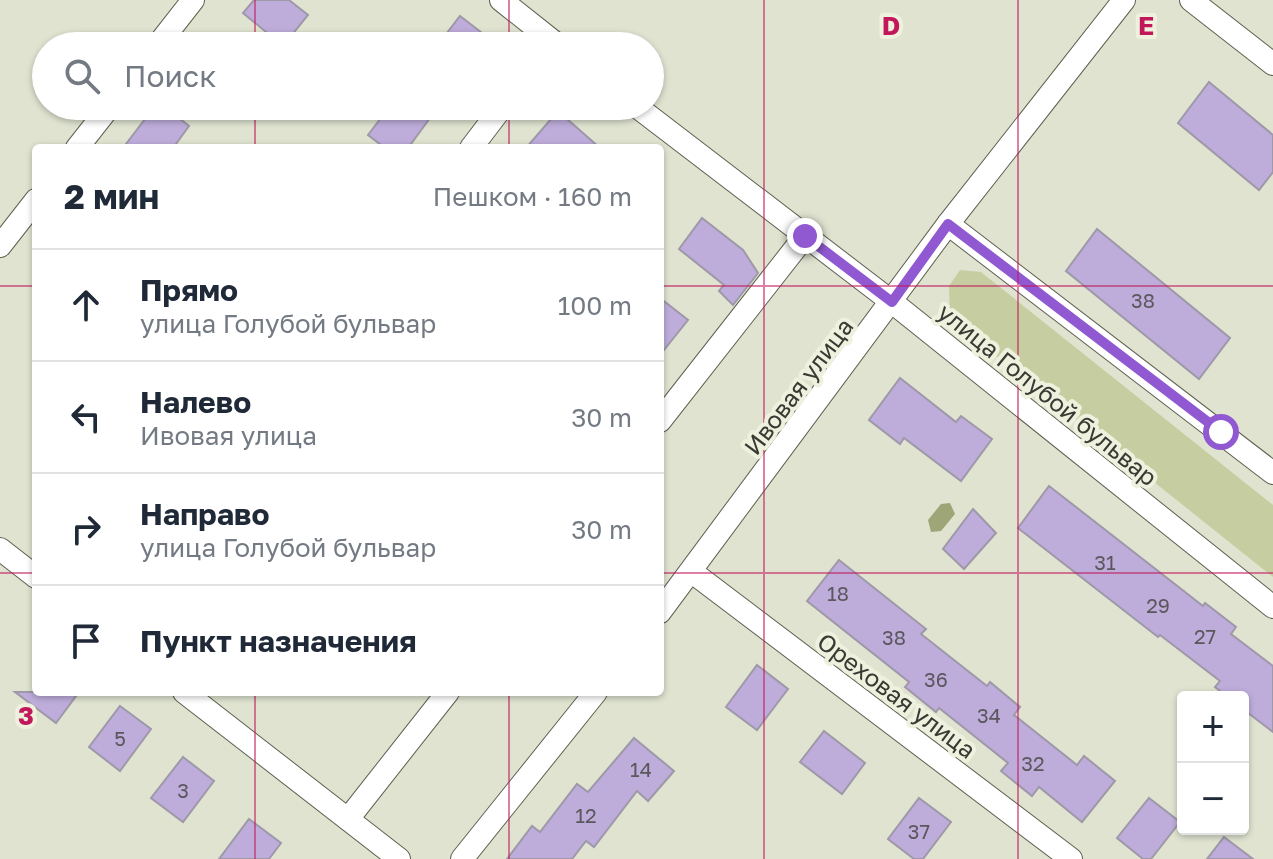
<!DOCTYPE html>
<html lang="ru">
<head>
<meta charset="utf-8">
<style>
  :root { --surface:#fff; --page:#f2f2f3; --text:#1f2937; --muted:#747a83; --line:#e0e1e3 }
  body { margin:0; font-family:"Golos Text",sans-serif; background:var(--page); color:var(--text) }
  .controls { position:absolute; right:24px; bottom:24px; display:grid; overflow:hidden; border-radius:8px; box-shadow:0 2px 6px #0004 }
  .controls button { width:72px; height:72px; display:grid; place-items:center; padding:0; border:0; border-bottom:2px solid var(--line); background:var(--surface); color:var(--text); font:40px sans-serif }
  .stop { position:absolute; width:24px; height:24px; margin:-18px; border:6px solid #9059d2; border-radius:50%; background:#fff }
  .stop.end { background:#9059d2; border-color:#fff; box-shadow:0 2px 8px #0008 }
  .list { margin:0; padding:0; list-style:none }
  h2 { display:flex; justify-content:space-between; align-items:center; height:104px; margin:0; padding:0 32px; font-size:34px }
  h2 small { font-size:26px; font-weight:400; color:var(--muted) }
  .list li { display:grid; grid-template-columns:52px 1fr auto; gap:24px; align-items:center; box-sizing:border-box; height:112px; padding:0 32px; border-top:2px solid var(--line) }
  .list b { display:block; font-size:30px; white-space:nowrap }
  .list p { margin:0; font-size:26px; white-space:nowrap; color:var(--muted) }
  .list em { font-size:26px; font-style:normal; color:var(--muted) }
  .icon { flex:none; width:44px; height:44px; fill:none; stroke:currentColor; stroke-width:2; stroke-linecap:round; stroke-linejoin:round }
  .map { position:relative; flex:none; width:1273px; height:859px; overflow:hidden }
  .search { position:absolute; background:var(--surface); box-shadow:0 2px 6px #0004; left:32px; top:32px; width:632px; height:88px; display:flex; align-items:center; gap:20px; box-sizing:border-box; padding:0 28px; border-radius:44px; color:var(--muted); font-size:30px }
  .panel { position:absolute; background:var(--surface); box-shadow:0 2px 6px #0004; left:32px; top:144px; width:632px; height:552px; border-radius:8px }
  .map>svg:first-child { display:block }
  .green { fill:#c6cea1 }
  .water { fill:#9ea677 }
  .building { fill:#beadda; stroke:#9e98a9; stroke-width:2 }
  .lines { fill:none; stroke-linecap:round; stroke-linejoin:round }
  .street-casing { stroke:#5e6150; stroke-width:24 }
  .street { stroke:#fff; stroke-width:22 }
  .route { stroke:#9059d2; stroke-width:10 }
  .grid { fill:none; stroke:#c2185b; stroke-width:2; stroke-opacity:0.55 }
  .labels { text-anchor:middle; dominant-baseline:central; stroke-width:8; stroke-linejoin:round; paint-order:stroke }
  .number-label { font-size:20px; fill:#5a575d }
  .street-label { font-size:24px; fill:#393a33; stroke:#edf1dd }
  .grid-label { font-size:26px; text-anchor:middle; font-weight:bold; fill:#c2185b; stroke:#edf1dd; stroke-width:8; stroke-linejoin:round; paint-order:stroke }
</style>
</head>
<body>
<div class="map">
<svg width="1273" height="859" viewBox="0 0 1273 859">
  <rect width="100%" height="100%" fill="#dfe3d0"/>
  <!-- green -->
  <path class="green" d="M 960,270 L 981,272 L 1273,505 L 1273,577 L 950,319 L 949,286 Z"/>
  <!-- water -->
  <path class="water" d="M 950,503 L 955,514 L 941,531 L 931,532 L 928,520 L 941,504 Z"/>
  <!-- building -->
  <g class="building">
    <path d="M 254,0 L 289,0 L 308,15 L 283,46 L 243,13 Z"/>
    <path d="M 460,16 L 499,46 L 437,46 Z"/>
    <path d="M 1209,82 L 1273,135 L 1273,172 L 1259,190 L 1178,123 Z"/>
    <path d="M 155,106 L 164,106 L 189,126 L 173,148 L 123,148 Z"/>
    <path d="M 390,106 L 415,106 L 430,118 L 408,148 L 385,148 L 368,135 Z"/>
    <path d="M 558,111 L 600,148 L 526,148 Z"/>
    <path d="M 702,218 L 743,250 L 758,273 L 733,305 L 719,291 L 724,285 L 679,249 Z"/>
    <path d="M 1097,229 L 1230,338 L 1199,379 L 1066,271 Z"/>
    <path d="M 660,298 L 688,320 L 660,355 Z"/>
    <path d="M 900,378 L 956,422 L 961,416 L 992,439 L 961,481 L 904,438 L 900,444 L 869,420 Z"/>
    <path d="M 1049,486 L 1203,606 L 1205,603 L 1236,627 L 1231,634 L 1273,666 L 1273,732 L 1243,709 L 1243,697 L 1228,697 L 1215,687 L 1220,681 L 1160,635 L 1158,637 L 1018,528 Z"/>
    <path d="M 973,509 L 996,533 L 964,569 L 943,549 Z"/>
    <path d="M 839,560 L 926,629 L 921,634 L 987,686 L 990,682 L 1020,707 L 1014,715 L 1077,765 L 1084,756 L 1115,781 L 1082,822 L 1039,787 L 1032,796 L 1001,771 L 1008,763 L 939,708 L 936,712 L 905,687 L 909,682 L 807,601 Z"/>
    <path d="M 757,665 L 788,689 L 757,730 L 726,707 Z"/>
    <path d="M 15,692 L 79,692 L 56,723 Z"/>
    <path d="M 120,706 L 151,729 L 120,771 L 89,747 Z"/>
    <path d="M 824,731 L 865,763 L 842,794 L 800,762 Z"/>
    <path d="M 634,738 L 674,771 L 648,801 L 637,791 L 594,847 L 586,841 L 572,859 L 507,859 L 532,826 L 540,832 L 577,784 L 588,792 Z"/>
    <path d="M 183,757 L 214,781 L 183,822 L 151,798 Z"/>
    <path d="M 919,798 L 951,822 L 923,859 L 914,859 L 888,839 Z"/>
    <path d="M 1149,798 L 1180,822 L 1151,859 L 1143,859 L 1117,838 Z"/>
    <path d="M 249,819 L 281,843 L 269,859 L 219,859 Z"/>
    <path d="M 1224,837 L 1253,859 L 1207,859 Z"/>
  </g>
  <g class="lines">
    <!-- street casing -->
    <g class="street-casing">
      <g id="street">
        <path d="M 501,0 L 559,46"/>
        <path d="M 1191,0 L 1273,64"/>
        <path d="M 157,46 L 193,0"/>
        <path d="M 636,106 L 892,302 L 1273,607"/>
        <path d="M 77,148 L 110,106"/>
        <path d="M 471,148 L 503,106"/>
        <path d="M 948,224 L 1273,473"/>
        <path d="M 0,246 L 36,200"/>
        <path d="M 660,421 L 805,236"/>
        <path d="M 0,549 L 36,577"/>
        <path d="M 692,572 L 1071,859"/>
        <path d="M 660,612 L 948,224 L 1124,0"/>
        <path d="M 184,692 L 399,859"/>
        <path d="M 348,819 L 448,692"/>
        <path d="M 462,859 L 596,692"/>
      </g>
    </g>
    <!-- street -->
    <use href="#street" class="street"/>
  </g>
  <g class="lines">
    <!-- route -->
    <path class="route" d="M 805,236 L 892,302 L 948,224 L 1221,432"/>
  </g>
  <!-- grid -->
  <path class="grid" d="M 255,0 L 255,46M 509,0 L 509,46M 764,0 L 764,859M 1018,0 L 1018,859M 255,106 L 255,148M 509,106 L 509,148M 0,286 L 36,286M 660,286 L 1273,286M 0,573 L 36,573M 660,573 L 1273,573M 255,692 L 255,859M 509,692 L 509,859"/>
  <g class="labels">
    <!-- number labels -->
    <g class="number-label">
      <text x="1143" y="300">38</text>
      <text x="1105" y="562">31</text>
      <text x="838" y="593">18</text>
      <text x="1158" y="605">29</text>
      <text x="1205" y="636">27</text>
      <text x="894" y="637">38</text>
      <text x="936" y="679">36</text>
      <text x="989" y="715">34</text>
      <text x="120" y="738">5</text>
      <text x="1033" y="763">32</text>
      <text x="641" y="769">14</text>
      <text x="183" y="790">3</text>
      <text x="586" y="815">12</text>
      <text x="919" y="831">37</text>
    </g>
    <!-- street labels -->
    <g class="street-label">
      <text transform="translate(798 386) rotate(-53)">Ивовая улица</text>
      <text transform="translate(1048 394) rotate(39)">улица Голубой бульвар</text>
      <text transform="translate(897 695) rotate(37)">Ореховая улица</text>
    </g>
  </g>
  <g class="grid-label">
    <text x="891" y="35">D</text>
    <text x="1146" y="35">E</text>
    <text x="26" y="725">3</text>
  </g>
</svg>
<div class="controls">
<button>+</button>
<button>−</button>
</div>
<div class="stop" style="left:1221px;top:432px"></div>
<div class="stop end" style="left:805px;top:236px"></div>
<div class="search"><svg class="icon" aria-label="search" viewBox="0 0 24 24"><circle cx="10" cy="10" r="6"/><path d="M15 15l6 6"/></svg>Поиск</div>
<section class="panel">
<h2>2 мин<small>Пешком · 160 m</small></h2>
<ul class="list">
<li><svg class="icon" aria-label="ahead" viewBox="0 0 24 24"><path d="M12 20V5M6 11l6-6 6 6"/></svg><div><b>Прямо</b><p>улица Голубой бульвар</p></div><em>100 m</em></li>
<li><svg class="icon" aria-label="left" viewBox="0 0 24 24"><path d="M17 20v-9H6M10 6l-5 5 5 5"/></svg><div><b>Налево</b><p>Ивовая улица</p></div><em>30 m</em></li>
<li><svg class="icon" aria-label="right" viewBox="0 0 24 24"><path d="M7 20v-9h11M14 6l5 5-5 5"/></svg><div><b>Направо</b><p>улица Голубой бульвар</p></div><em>30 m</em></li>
<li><svg class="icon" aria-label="arrive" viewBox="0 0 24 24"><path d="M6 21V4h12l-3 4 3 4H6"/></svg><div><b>Пункт назначения</b></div></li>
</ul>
</section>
</div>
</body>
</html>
